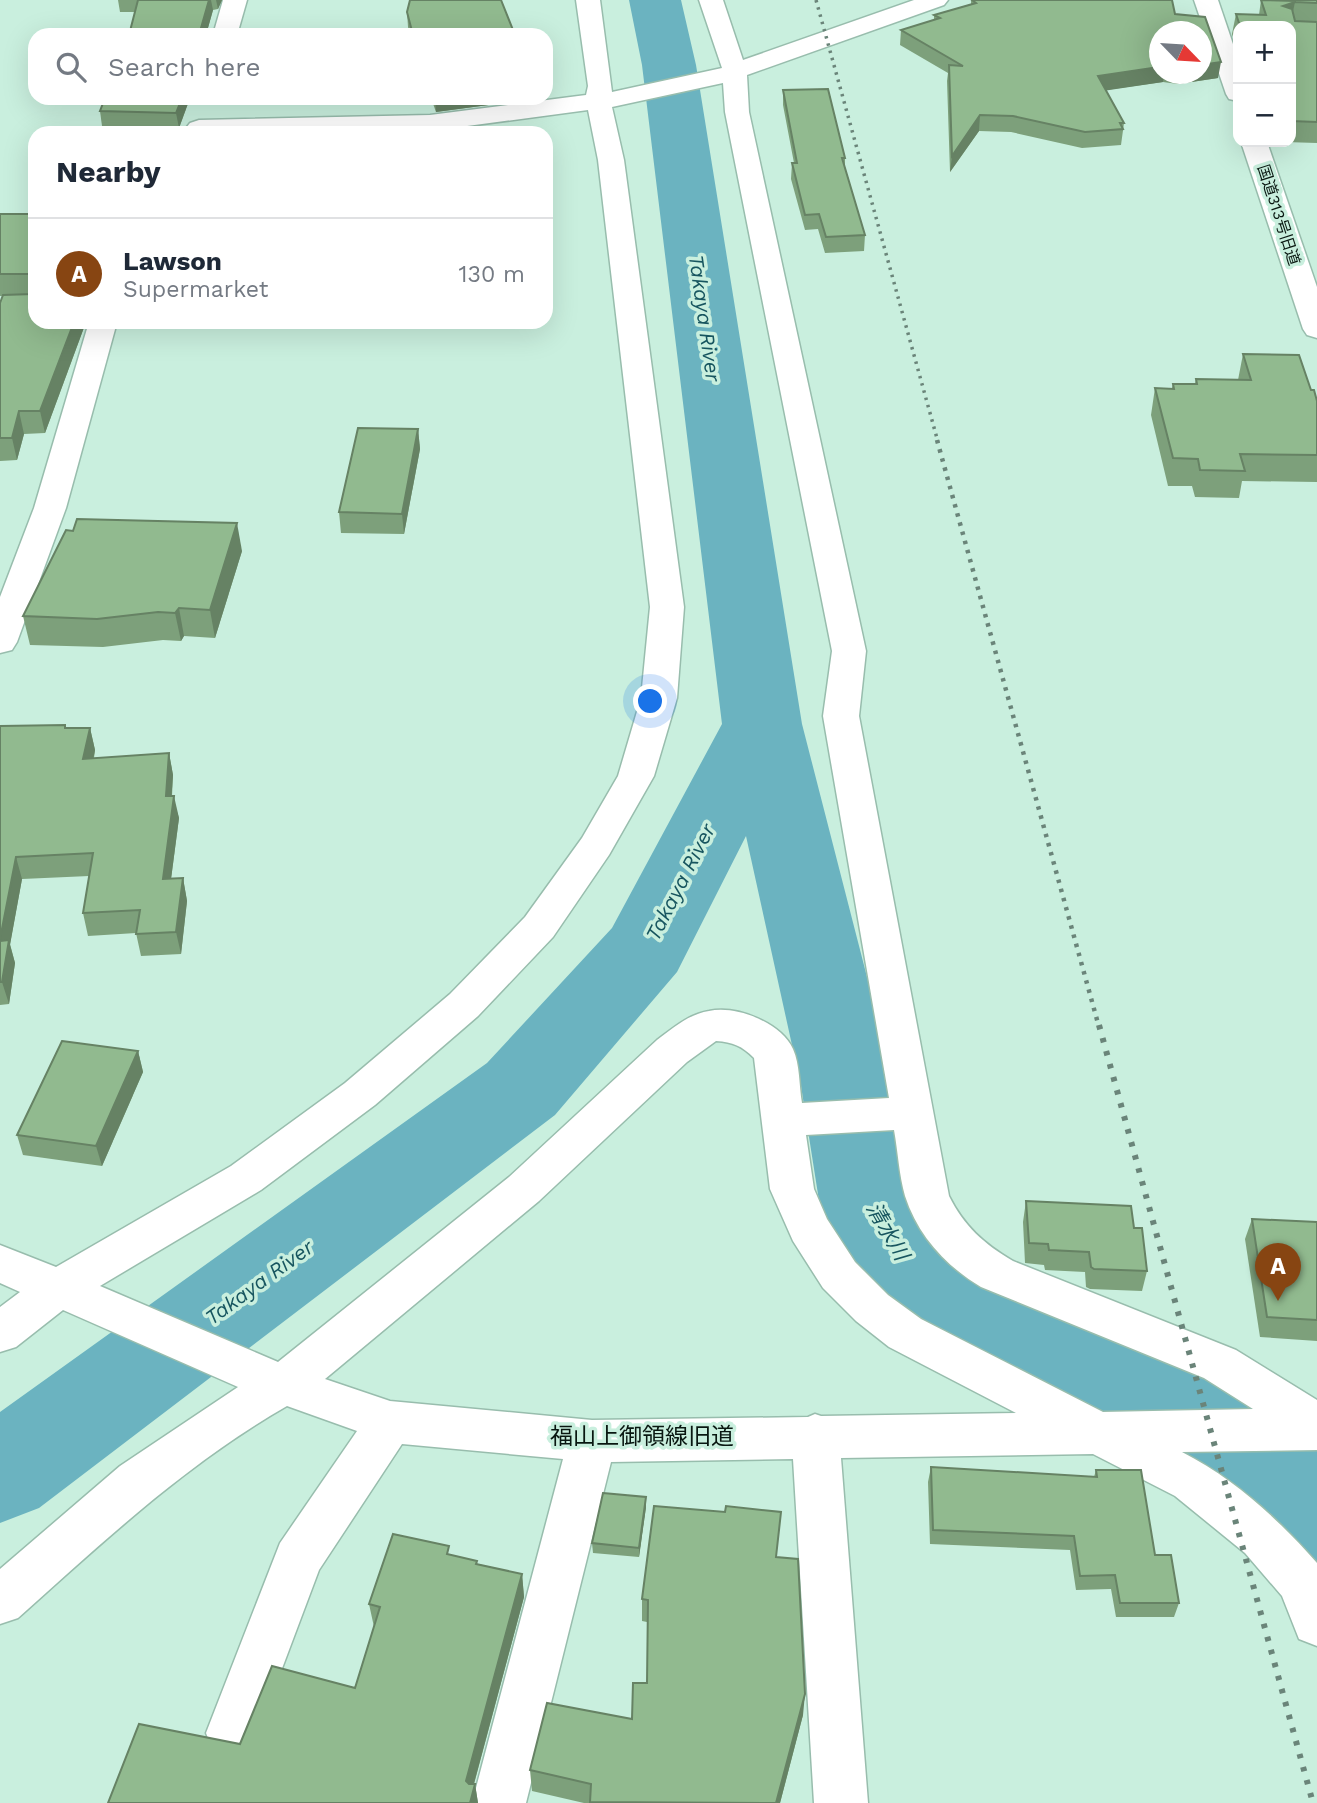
<!DOCTYPE html>
<html lang="en">
<head>
<meta charset="utf-8">
<style>
  :root { --surface:#fff; --page:#f6f6f7; --text:#1f2937; --muted:#747a83; --line:#e0e1e3; --accent:#874512 }
  body { margin:0; font-family:"Work Sans","Noto Sans JP",sans-serif; background:var(--page); color:var(--text) }
  .controls { position:absolute; right:21px; top:21px; display:grid; overflow:hidden; border-radius:14px; box-shadow:0 7px 28px #0002 }
  .controls button { width:63px; height:63px; display:grid; place-items:center; padding:0; border:0; border-bottom:2px solid var(--line); background:var(--surface); color:var(--text); font:35px sans-serif }
  .compass { position:absolute; left:1149px; top:21px; width:63px; height:63px; border-radius:50%; background:var(--surface); box-shadow:0 7px 28px #0002; rotate:115deg }
  .you { position:absolute; left:651px; top:702px; width:24px; height:24px; margin:-18px; border:5px solid #fff; border-radius:50%; background:#1a73e8; box-shadow:0 0 0 10px #1a73e833 }
  .badge { display:grid; place-items:center; width:46px; height:46px; border-radius:50%; background:var(--accent); color:#fff; font-size:23px; font-weight:700 }
  .pin { position:absolute; translate:-50% -58px; filter:drop-shadow(0 2px 4px #0008) }
  .pin::after { content:''; position:absolute; top:37px; width:24px; height:21px; background:inherit; clip-path:polygon(0 0,100% 0,50% 100%) }
  .list { margin:0; padding:0; list-style:none }
  h2 { display:flex; justify-content:space-between; align-items:center; height:91px; margin:0; padding:0 28px; font-size:30px }
  h2 small { font-size:23px; font-weight:400; color:var(--muted) }
  .list li { display:grid; grid-template-columns:46px 1fr auto; gap:21px; align-items:center; box-sizing:border-box; height:112px; padding:0 28px; border-top:2px solid var(--line) }
  .list b { display:block; font-size:26px; white-space:nowrap }
  .list p { margin:0; font-size:23px; white-space:nowrap; color:var(--muted) }
  .list em { font-size:23px; font-style:normal; color:var(--muted) }
  .icon { flex:none; width:38px; height:38px; fill:none; stroke:currentColor; stroke-width:2; stroke-linecap:round; stroke-linejoin:round }
  .map { position:relative; flex:none; width:1317px; height:1803px; overflow:hidden }
  .search { position:absolute; background:var(--surface); box-shadow:0 7px 28px #0002; left:28px; top:28px; width:525px; height:77px; display:flex; align-items:center; gap:18px; box-sizing:border-box; padding:0 24px; border-radius:21px; color:var(--muted); font-size:26px }
  .panel { position:absolute; background:var(--surface); box-shadow:0 7px 28px #0002; left:28px; top:126px; width:525px; height:203px; border-radius:21px }
  .map>svg:first-child { display:block }
  .lines { fill:none; stroke-linecap:round; stroke-linejoin:round }
  .river { fill:#6bb3c0; fill-rule:evenodd }
  .minor-casing { stroke:#98bdad; stroke-width:3 }
  .minor { fill:#fff; fill-rule:evenodd }
  .rail-far2 { stroke:#6a8479; stroke-width:3.5; stroke-dasharray:2.5 5; stroke-linecap:butt }
  .rail-far1 { stroke:#6a8479; stroke-width:4.5; stroke-dasharray:3.5 6; stroke-linecap:butt }
  .rail { stroke:#6a8479; stroke-width:6; stroke-dasharray:4.5 9; stroke-linecap:butt }
  .wall { fill:#7da07b; fill-rule:evenodd }
  .shaded-wall { fill:#668264 }
  .building { fill:#91ba8f; stroke:#668264; stroke-width:2 }
  .labels { text-anchor:middle; dominant-baseline:central; stroke-width:7; stroke-linejoin:round; paint-order:stroke }
  .far-street-label { font-size:16px; fill:#091711; stroke:#c9efde }
  .water-label { font-size:21px; font-style:italic; fill:#17555f; stroke:#c9efde }
  .near-street-label { font-size:23px; fill:#091711; stroke:#c9efde }
</style>
</head>
<body>
<div class="map">
<svg width="1317" height="1803" viewBox="0 0 1317 1803">
  <rect width="100%" height="100%" fill="#c9efde"/>
  <g class="lines">
    <!-- river -->
    <path class="river" d="M 629,0 L 681,0 L 696,65 L 802,724 L 895,1086 L 918,1201 L 937,1232 L 982,1266 L 1045,1296 L 1159,1338 L 1214,1364 L 1290,1409 L 1317,1437 L 1317,1563 L 1278,1548 L 1214,1477 L 1138,1430 L 1085,1402 L 971,1358 L 910,1326 L 865,1290 L 820,1207 L 801,1086 L 746,836 L 677,972 L 555,1115 L 39,1508 L 0,1523 L 0,1412 L 487,1063 L 612,928 L 722,724 L 642,65 Z"/>
    <!-- minor casing -->
    <g class="minor-casing">
      <g id="minor">
        <path d="M 223,0 L 247,0 L 237,35 L 213,35 Z"/>
        <path d="M 576,0 L 600,0 L 612,92 L 722,68 L 699,0 L 723,0 L 743,60 L 914,0 L 948,0 L 944,5 L 747,75 L 749,112 L 866,651 L 859,716 L 949,1196 C 964,1226 984,1244 1013,1261 L 1236,1350 L 1317,1400 L 1317,1450 L 1182,1452 C 1235,1479 1278,1519 1317,1563 L 1317,1646 L 1299,1639 L 1282,1596 L 1245,1553 L 1175,1496 L 1093,1454 L 841,1458 L 868,1803 L 814,1803 L 793,1459 L 611,1462 L 526,1803 L 472,1803 L 563,1459 L 402,1444 L 319,1570 L 251,1751 L 232,1759 L 213,1751 L 206,1733 L 280,1543 L 357,1431 L 287,1406 C 186,1464 104,1541 18,1618 L 0,1624 L 0,1569 L 120,1466 L 238,1387 L 63,1310 L 16,1347 L 0,1352 L 0,1307 L 20,1292 L 0,1283 L 0,1245 L 56,1267 L 231,1166 L 345,1083 L 450,994 L 525,917 L 582,838 L 618,776 L 641,698 L 650,607 L 598,160 L 588,110 L 430,131 L 190,133 L 186,128 L 190,123 L 199,120 L 430,115 L 586,95 L 588,86 ZM 723,83 L 725,112 L 832,651 L 823,716 L 889,1098 L 802,1103 C 799,1086 800,1064 793,1049 C 781,1023 737,1005 709,1011 C 689,1014 673,1028 657,1040 L 509,1177 L 278,1362 L 100,1286 L 261,1190 L 375,1105 L 478,1016 L 553,937 L 609,855 L 654,776 L 677,698 L 684,607 L 624,160 L 612,107 ZM 716,1041 C 733,1042 742,1046 754,1058 L 770,1189 L 793,1241 L 823,1288 L 856,1321 L 889,1347 L 1016,1413 L 821,1416 L 815,1414 L 808,1417 L 592,1420 L 390,1401 L 325,1379 L 539,1201 L 687,1062 ZM 894,1130 C 898,1152 899,1175 905,1196 C 918,1236 946,1266 981,1287 L 1204,1378 L 1253,1409 L 1103,1412 L 921,1319 L 888,1295 L 855,1262 L 827,1219 L 814,1189 L 806,1135 Z"/>
        <path d="M 1194,0 L 1218,0 L 1238,59 L 1238,101 L 1229,99 L 1226,94 Z"/>
        <path d="M 1241,142 L 1267,142 L 1317,287 L 1317,338 L 1307,335 L 1303,329 Z"/>
        <path d="M 89,322 L 117,322 L 66,508 L 17,642 L 12,650 L 0,653 L 0,597 L 34,508 Z"/>
      </g>
    </g>
    <!-- minor -->
    <use href="#minor" class="minor"/>
    <!-- rail-far2 -->
    <path class="rail-far2" d="M 816,0 L 938,442"/>
    <!-- rail-far1 -->
    <path class="rail-far1" d="M 937,440 L 1099,1027"/>
    <!-- rail -->
    <path class="rail" d="M 1099,1025 L 1313,1803"/>
  </g>
  <!-- wall -->
  <g class="wall">
    <path d="M 118,0 L 222,0 L 218,9 L 213,10 L 206,35 L 129,35 L 135,12 L 120,12 Z"/>
    <path d="M 971,0 L 1172,0 L 1175,14 L 1218,78 L 1178,84 L 1163,82 L 1106,90 L 1124,123 L 1121,145 L 1082,148 L 1011,132 L 979,131 L 950,172 L 947,81 L 948,73 L 900,45 L 901,30 L 934,20 L 934,15 L 971,4 ZM 1159,32 L 1201,74 L 1159,74 Z"/>
    <path d="M 1261,0 L 1288,1 L 1288,0 L 1317,0 L 1317,143 L 1285,142 L 1291,142 L 1291,26 L 1238,26 L 1238,52 L 1232,34 L 1236,14 L 1259,15 Z"/>
    <path d="M 407,12 L 515,35 L 410,35 L 408,27 Z"/>
    <path d="M 783,90 L 845,158 L 845,167 L 865,235 L 864,251 L 825,253 L 818,229 L 805,230 L 791,179 L 792,163 L 794,163 L 783,105 Z"/>
    <path d="M 190,98 L 179,128 L 102,126 L 100,111 Z"/>
    <path d="M 431,98 L 518,98 L 496,100 L 496,104 L 436,112 Z"/>
    <path d="M 0,214 L 35,214 L 35,322 L 86,322 L 45,433 L 24,434 L 17,460 L 0,461 L 0,303 L 3,296 L 0,296 Z"/>
    <path d="M 1243,354 L 1311,390 L 1317,401 L 1317,482 L 1242,481 L 1239,498 L 1195,497 L 1192,486 L 1168,486 L 1151,415 L 1155,388 L 1172,388 L 1173,384 L 1195,384 L 1196,379 L 1238,380 Z"/>
    <path d="M 418,429 L 420,449 L 404,534 L 341,533 L 339,512 Z"/>
    <path d="M 242,551 L 215,638 L 184,636 L 181,641 L 163,640 L 103,647 L 30,645 L 23,616 Z"/>
    <path d="M 65,725 L 66,728 L 90,728 L 95,750 L 94,758 L 169,753 L 173,775 L 172,796 L 179,818 L 171,879 L 183,878 L 187,901 L 181,954 L 141,956 L 136,933 L 88,936 L 83,913 L 89,876 L 22,879 L 10,944 L 15,963 L 9,1004 L 0,1005 L 0,726 Z"/>
    <path d="M 138,1051 L 143,1072 L 102,1166 L 23,1155 L 17,1135 Z"/>
    <path d="M 1026,1201 L 1134,1228 L 1147,1271 L 1142,1291 L 1090,1289 L 1086,1287 L 1085,1272 L 1045,1270 L 1044,1265 L 1025,1263 L 1023,1222 Z"/>
    <path d="M 1252,1219 L 1317,1222 L 1317,1341 L 1260,1337 L 1245,1239 Z"/>
    <path d="M 931,1467 L 1094,1477 L 1096,1470 L 1155,1555 L 1179,1603 L 1174,1617 L 1116,1617 L 1111,1589 L 1076,1590 L 1070,1550 L 930,1544 L 928,1482 Z"/>
    <path d="M 646,1497 L 646,1507 L 639,1557 L 593,1553 L 592,1543 Z"/>
    <path d="M 451,1555 L 478,1564 L 522,1574 L 524,1597 L 474,1784 L 475,1784 L 478,1803 L 108,1803 L 240,1744 L 355,1688 L 374,1627 L 369,1604 Z"/>
    <path d="M 777,1557 L 803,1715 L 780,1803 L 584,1803 L 532,1791 L 530,1770 L 632,1719 L 647,1683 L 647,1622 L 642,1621 L 642,1599 Z"/>
  </g>
  <!-- shaded-wall -->
  <g class="shaded-wall">
    <path d="M 209,0 L 211,0 L 213,10 L 206,35 L 199,35 Z"/>
    <path d="M 216,0 L 222,0 L 218,9 Z"/>
    <path d="M 1295,2 L 1291,21 L 1283,6 Z"/>
    <path d="M 1221,62 L 1218,78 L 1178,84 L 1179,74 L 1201,74 L 1201,65 Z"/>
    <path d="M 1159,67 L 1159,74 L 1164,74 L 1163,82 L 1096,92 L 1098,76 Z"/>
    <path d="M 182,98 L 190,98 L 179,128 L 176,113 Z"/>
    <path d="M 435,98 L 496,98 L 496,104 L 436,112 Z"/>
    <path d="M 980,115 L 979,131 L 950,172 L 952,156 Z"/>
    <path d="M 74,322 L 86,322 L 45,433 L 40,411 Z"/>
    <path d="M 19,411 L 24,434 L 17,460 L 12,438 Z"/>
    <path d="M 418,429 L 420,449 L 404,534 L 402,514 Z"/>
    <path d="M 237,523 L 242,551 L 215,638 L 210,610 Z"/>
    <path d="M 179,608 L 184,636 L 181,641 L 175,613 Z"/>
    <path d="M 90,728 L 95,750 L 89,781 L 83,759 Z"/>
    <path d="M 169,753 L 173,775 L 170,818 L 166,796 Z"/>
    <path d="M 174,796 L 179,818 L 168,902 L 163,879 Z"/>
    <path d="M 16,857 L 22,879 L 10,945 L 15,963 L 9,1004 L 2,982 L 0,939 Z"/>
    <path d="M 183,878 L 187,901 L 181,954 L 176,932 Z"/>
    <path d="M 138,1051 L 143,1072 L 102,1166 L 96,1146 Z"/>
    <path d="M 646,1497 L 646,1507 L 639,1557 L 639,1548 Z"/>
    <path d="M 522,1574 L 524,1597 L 469,1802 L 466,1781 Z"/>
    <path d="M 805,1694 L 803,1715 L 780,1803 L 776,1803 Z"/>
    <path d="M 475,1784 L 478,1803 L 470,1803 Z"/>
  </g>
  <!-- building -->
  <g class="building">
    <path d="M 138,0 L 209,0 L 199,35 L 129,35 Z"/>
    <path d="M 410,0 L 501,0 L 515,35 L 413,35 L 407,12 Z"/>
    <path d="M 972,0 L 1172,0 L 1175,14 L 1205,17 L 1221,62 L 1201,65 L 1201,32 L 1159,32 L 1159,67 L 1098,76 L 1124,123 L 1120,123 L 1123,129 L 1085,132 L 1013,116 L 980,115 L 952,156 L 949,65 L 963,66 L 901,30 L 940,18 L 934,15 L 976,3 Z"/>
    <path d="M 1261,0 L 1295,1 L 1295,0 L 1317,0 L 1317,3 L 1295,2 L 1283,6 L 1292,9 L 1295,21 L 1317,22 L 1317,122 L 1291,121 L 1291,26 L 1240,26 L 1236,14 L 1266,15 Z"/>
    <path d="M 828,89 L 845,158 L 842,158 L 865,235 L 826,237 L 819,214 L 805,215 L 792,163 L 797,163 L 783,90 Z"/>
    <path d="M 105,98 L 182,98 L 176,113 L 100,111 Z"/>
    <path d="M 0,214 L 35,214 L 35,322 L 74,322 L 40,411 L 19,411 L 12,438 L 0,438 L 0,303 L 3,295 L 32,294 L 32,274 L 0,274 Z"/>
    <path d="M 1243,354 L 1299,355 L 1311,390 L 1314,390 L 1317,401 L 1317,455 L 1240,454 L 1245,471 L 1200,470 L 1198,459 L 1173,458 L 1155,388 L 1174,389 L 1173,384 L 1197,384 L 1196,379 L 1251,380 Z"/>
    <path d="M 358,428 L 418,429 L 402,514 L 339,512 Z"/>
    <path d="M 77,519 L 237,523 L 210,610 L 179,608 L 175,613 L 158,612 L 97,619 L 23,616 L 66,530 L 73,531 Z"/>
    <path d="M 65,725 L 65,728 L 90,728 L 83,759 L 169,753 L 166,796 L 174,796 L 163,879 L 183,878 L 176,932 L 136,934 L 140,910 L 83,913 L 93,853 L 16,857 L 0,939 L 0,726 Z"/>
    <path d="M 9,940 L 2,982 L 0,982 L 0,941 Z"/>
    <path d="M 62,1041 L 138,1051 L 96,1146 L 17,1135 Z"/>
    <path d="M 1026,1201 L 1131,1206 L 1134,1228 L 1142,1228 L 1147,1271 L 1094,1269 L 1091,1267 L 1089,1252 L 1049,1250 L 1048,1244 L 1029,1243 Z"/>
    <path d="M 1252,1219 L 1317,1222 L 1317,1320 L 1267,1317 Z"/>
    <path d="M 931,1467 L 1097,1477 L 1096,1470 L 1141,1470 L 1155,1555 L 1171,1555 L 1179,1603 L 1120,1603 L 1115,1575 L 1080,1576 L 1074,1536 L 933,1530 Z"/>
    <path d="M 603,1493 L 646,1497 L 639,1548 L 592,1543 Z"/>
    <path d="M 654,1506 L 725,1512 L 726,1506 L 781,1512 L 776,1557 L 798,1559 L 805,1694 L 776,1803 L 590,1802 L 591,1784 L 530,1770 L 547,1703 L 632,1719 L 633,1683 L 647,1683 L 648,1600 L 642,1599 Z"/>
    <path d="M 393,1534 L 449,1546 L 447,1554 L 477,1561 L 476,1564 L 522,1574 L 466,1781 L 469,1784 L 475,1784 L 470,1803 L 108,1803 L 139,1724 L 240,1744 L 272,1666 L 355,1688 L 380,1607 L 369,1604 Z"/>
  </g>
  <g class="labels">
    <!-- far-street labels -->
    <g class="far-street-label">
      <text transform="translate(1279 215) rotate(72)">国道313号旧道</text>
    </g>
    <!-- water labels -->
    <g class="water-label">
      <text transform="translate(705 318) rotate(82)">Takaya River</text>
      <text transform="translate(680 882) rotate(-63)">Takaya River</text>
      <text transform="translate(888 1231) rotate(60)">清水川</text>
      <text transform="translate(259 1282) rotate(-36)">Takaya River</text>
    </g>
    <!-- near-street labels -->
    <g class="near-street-label">
      <text x="642" y="1436">福山上御領線旧道</text>
    </g>
  </g>
</svg>
<div class="controls">
<button>+</button>
<button>−</button>
</div>
<svg class="compass" viewBox="-18 -18 36 36"><path d="M0-13l5 13h-10z" fill="#e53935"/><path d="M0 13l5-13h-10z" fill="#747a83"/></svg>
<div class="you"></div>
<div class="pin badge" style="left:1278px;top:1301px">A</div>
<div class="search"><svg class="icon" aria-label="search" viewBox="0 0 24 24"><circle cx="10" cy="10" r="6"/><path d="M15 15l6 6"/></svg>Search here</div>
<section class="panel">
<h2>Nearby<small></small></h2>
<ul class="list">
<li><span class="badge">A</span><div><b>Lawson</b><p>Supermarket</p></div><em>130 m</em></li>
</ul>
</section>
</div>
</body>
</html>
